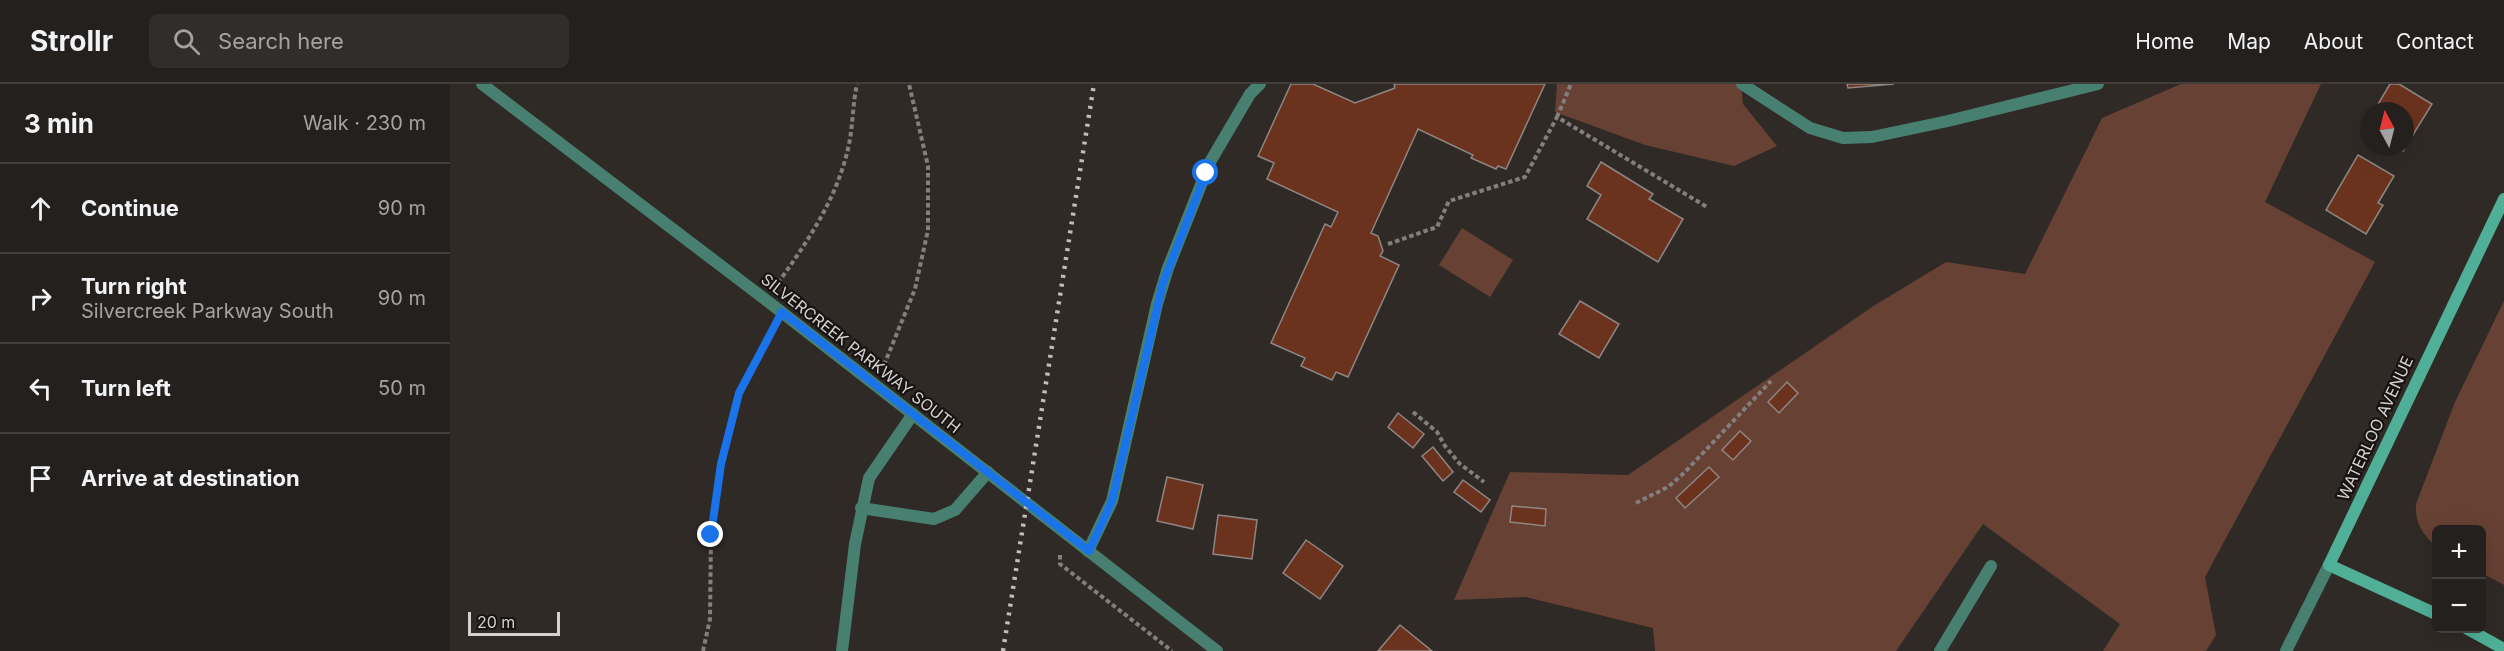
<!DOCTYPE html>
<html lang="en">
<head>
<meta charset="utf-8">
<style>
  :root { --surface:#24201d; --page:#302d2a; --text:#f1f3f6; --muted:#a3a3a4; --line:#413e3b }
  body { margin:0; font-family:Inter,sans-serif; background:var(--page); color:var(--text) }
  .controls { position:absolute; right:18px; bottom:18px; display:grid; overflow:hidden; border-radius:9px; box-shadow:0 6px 24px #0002 }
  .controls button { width:54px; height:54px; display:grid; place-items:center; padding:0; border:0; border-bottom:2px solid var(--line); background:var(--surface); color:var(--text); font:30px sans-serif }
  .compass { position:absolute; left:1910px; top:18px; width:54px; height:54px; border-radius:50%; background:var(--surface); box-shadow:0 6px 24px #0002; rotate:353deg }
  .scale { position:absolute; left:18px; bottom:15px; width:92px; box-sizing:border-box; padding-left:6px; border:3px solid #d6d1d0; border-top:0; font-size:16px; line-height:21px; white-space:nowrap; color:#d6d1d0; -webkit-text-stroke:4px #161312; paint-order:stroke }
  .stop { position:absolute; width:18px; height:18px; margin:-14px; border:4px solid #1a73e8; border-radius:50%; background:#fff }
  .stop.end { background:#1a73e8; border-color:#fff; box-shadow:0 2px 6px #0008 }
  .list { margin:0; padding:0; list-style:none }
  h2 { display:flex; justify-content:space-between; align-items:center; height:78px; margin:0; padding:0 24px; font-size:26px }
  h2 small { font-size:20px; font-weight:400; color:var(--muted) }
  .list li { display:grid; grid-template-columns:39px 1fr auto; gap:18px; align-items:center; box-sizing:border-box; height:90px; padding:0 24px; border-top:2px solid var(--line) }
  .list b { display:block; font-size:22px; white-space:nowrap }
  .list p { margin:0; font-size:20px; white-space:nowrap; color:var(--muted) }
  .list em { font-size:20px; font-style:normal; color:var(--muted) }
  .icon { flex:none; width:33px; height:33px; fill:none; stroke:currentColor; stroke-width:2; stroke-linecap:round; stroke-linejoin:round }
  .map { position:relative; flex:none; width:2054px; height:567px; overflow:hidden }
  header { display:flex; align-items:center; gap:36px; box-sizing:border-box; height:84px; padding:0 30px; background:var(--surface); border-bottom:2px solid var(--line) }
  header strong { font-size:28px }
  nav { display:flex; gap:33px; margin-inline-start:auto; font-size:21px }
  .search { width:420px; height:54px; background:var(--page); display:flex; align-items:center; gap:15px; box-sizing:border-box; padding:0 21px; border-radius:9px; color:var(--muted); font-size:22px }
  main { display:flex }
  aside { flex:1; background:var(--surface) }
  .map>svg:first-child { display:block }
  .green { fill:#664134 }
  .building { fill:#6b331e; stroke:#8e8683; stroke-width:1.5 }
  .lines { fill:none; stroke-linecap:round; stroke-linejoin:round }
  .path { stroke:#847f7d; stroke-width:4; stroke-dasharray:4.5 3; stroke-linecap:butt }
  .lane { stroke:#478070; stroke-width:12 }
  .street { stroke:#478070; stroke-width:12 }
  .secondary { stroke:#50b097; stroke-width:12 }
  .rail { stroke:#c2bdbb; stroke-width:4.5; stroke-dasharray:3 6; stroke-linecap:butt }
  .route { stroke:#1a73e8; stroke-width:8 }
  .labels { text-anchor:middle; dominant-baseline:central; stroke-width:4.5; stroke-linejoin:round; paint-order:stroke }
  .street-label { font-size:16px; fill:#d6d1d0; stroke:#161312 }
</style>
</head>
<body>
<header>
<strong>Strollr</strong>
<div class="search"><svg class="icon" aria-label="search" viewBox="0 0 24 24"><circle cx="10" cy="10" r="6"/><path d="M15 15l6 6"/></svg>Search here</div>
<nav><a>Home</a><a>Map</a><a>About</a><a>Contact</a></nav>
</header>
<main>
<aside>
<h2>3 min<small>Walk · 230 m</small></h2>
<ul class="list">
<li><svg class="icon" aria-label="ahead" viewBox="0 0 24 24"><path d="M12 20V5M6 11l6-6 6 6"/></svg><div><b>Continue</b></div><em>90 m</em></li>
<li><svg class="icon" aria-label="right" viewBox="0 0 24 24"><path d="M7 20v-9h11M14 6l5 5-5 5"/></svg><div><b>Turn right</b><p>Silvercreek Parkway South</p></div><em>90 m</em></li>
<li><svg class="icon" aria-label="left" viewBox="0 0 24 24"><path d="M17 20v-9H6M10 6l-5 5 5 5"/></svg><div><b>Turn left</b></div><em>50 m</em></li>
<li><svg class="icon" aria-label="arrive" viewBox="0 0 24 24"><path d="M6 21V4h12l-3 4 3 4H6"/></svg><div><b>Arrive at destination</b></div></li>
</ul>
</aside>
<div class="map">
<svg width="2054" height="567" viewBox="0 0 2054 567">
  <rect width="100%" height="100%" fill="#302a27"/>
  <!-- green -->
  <g class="green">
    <path d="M 1107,0 L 1291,0 L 1293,20 L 1327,62 L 1284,82 L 1195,61 L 1105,28 Z"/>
    <path d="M 1731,0 L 1871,0 L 1815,118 L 1925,178 L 1755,493 L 1766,551 L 1756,567 L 1653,567 L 1670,540 L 1533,440 L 1446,567 L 1205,567 L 1203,544 L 1076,513 L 1004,516 L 1060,388 L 1178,391 L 1422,223 L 1496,178 L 1575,190 L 1652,34 Z"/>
    <path d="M 1012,144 L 1063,176 L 1040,213 L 989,181 Z"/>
    <path d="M 2054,217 L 2054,501 L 2032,489 L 2032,446 L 1986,446 L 1986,462 C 1972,450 1965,439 1966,420 L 2005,318 Z"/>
  </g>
  <!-- building -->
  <g class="building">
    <path d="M 841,0 L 863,0 L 905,19 L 945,4 L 944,0 L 1095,0 L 1056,85 L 1048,82 L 1046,85 L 1021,74 L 1023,71 L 968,45 L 921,149 L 928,152 L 933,167 L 930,172 L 949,181 L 898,293 L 886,288 L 882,296 L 851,282 L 855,274 L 821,259 L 875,140 L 881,143 L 888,128 L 817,95 L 824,79 L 808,72 Z"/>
    <path d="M 1397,0 L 1444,0 L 1398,4 Z"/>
    <path d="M 1940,0 L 1949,0 L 1982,20 L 1953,67 L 1947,63 L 1955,63 L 1955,27 L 1924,27 Z"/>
    <path d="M 1908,71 L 1944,92 L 1928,119 L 1933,121 L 1916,150 L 1876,126 Z"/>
    <path d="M 1151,78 L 1203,110 L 1199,115 L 1233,135 L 1208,178 L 1137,135 L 1151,111 L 1137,102 Z"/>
    <path d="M 1130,217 L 1169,240 L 1149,274 L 1109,250 Z"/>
    <path d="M 1337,298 L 1348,309 L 1329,329 L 1318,318 Z"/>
    <path d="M 948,329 L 974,350 L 963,364 L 938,343 Z"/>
    <path d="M 1290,347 L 1301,357 L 1283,376 L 1272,366 Z"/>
    <path d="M 983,363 L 1003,388 L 993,397 L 972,372 Z"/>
    <path d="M 1259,383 L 1269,393 L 1235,424 L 1226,414 Z"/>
    <path d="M 717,393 L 753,401 L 743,445 L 707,437 Z"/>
    <path d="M 1013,396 L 1040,416 L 1031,428 L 1004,408 Z"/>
    <path d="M 1062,422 L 1096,425 L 1095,442 L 1060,438 Z"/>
    <path d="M 768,431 L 807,436 L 802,475 L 763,470 Z"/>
    <path d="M 856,456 L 893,482 L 870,515 L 833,489 Z"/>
    <path d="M 950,541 L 982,567 L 928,567 Z"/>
  </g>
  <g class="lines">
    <!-- path -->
    <g class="path">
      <path d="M 1107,33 L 1121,0"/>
      <path d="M 938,160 L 987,143 L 999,117 L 1075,93 L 1107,33 L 1257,123"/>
      <path d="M 328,199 C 360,154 390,110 400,55 C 403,37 403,18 407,0"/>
      <path d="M 434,281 L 465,205 L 478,146 L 478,82 L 459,0"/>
      <path d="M 963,328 L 987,348 L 995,362 L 1010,380 L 1034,398"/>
      <path d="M 1186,419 L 1218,403 L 1234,389 L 1321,297"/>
      <path d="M 610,471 L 610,480 L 722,567"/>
      <path d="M 253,567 L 260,535 L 261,451 L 271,380 L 289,309 L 322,247"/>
    </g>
    <!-- lane -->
    <g class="lane">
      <path d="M 1292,0 L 1360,44 L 1393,54 L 1422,53 L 1498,37 L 1648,0"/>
      <path d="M 411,424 L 484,435 L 505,426 L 538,388"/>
      <path d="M 638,467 L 662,417 L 707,220 L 718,184 L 760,78 L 800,10 L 810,0"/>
      <path d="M 392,567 L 405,460 L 419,394 L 463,330"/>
      <path d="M 1490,567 L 1541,482"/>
    </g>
    <!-- street -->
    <g class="street">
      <path d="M 32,0 L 316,216 L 767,567"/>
      <path d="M 1836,567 L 1879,481"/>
    </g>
    <!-- secondary -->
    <g class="secondary">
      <path d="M 1986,530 L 1879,481 L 2054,115"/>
      <path d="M 2016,544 L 2054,565"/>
    </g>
    <!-- rail -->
    <path class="rail" d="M 553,567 L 644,0"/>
  </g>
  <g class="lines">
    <!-- route -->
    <path class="route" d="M 261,451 L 271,380 L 289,309 L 332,228 L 639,467 L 662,417 L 713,199 L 756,89"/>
  </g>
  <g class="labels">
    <!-- street labels -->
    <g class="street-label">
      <text transform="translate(411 269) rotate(38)">SILVERCREEK PARKWAY SOUTH</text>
      <text transform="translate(1925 344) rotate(-65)">WATERLOO AVENUE</text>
    </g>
  </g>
</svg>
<div class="controls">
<button>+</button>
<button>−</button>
</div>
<svg class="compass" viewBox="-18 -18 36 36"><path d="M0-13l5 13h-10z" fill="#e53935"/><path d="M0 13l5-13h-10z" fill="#a3a3a4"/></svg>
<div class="scale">20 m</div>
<div class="stop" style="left:756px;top:89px"></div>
<div class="stop end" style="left:261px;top:451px"></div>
</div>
</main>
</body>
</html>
